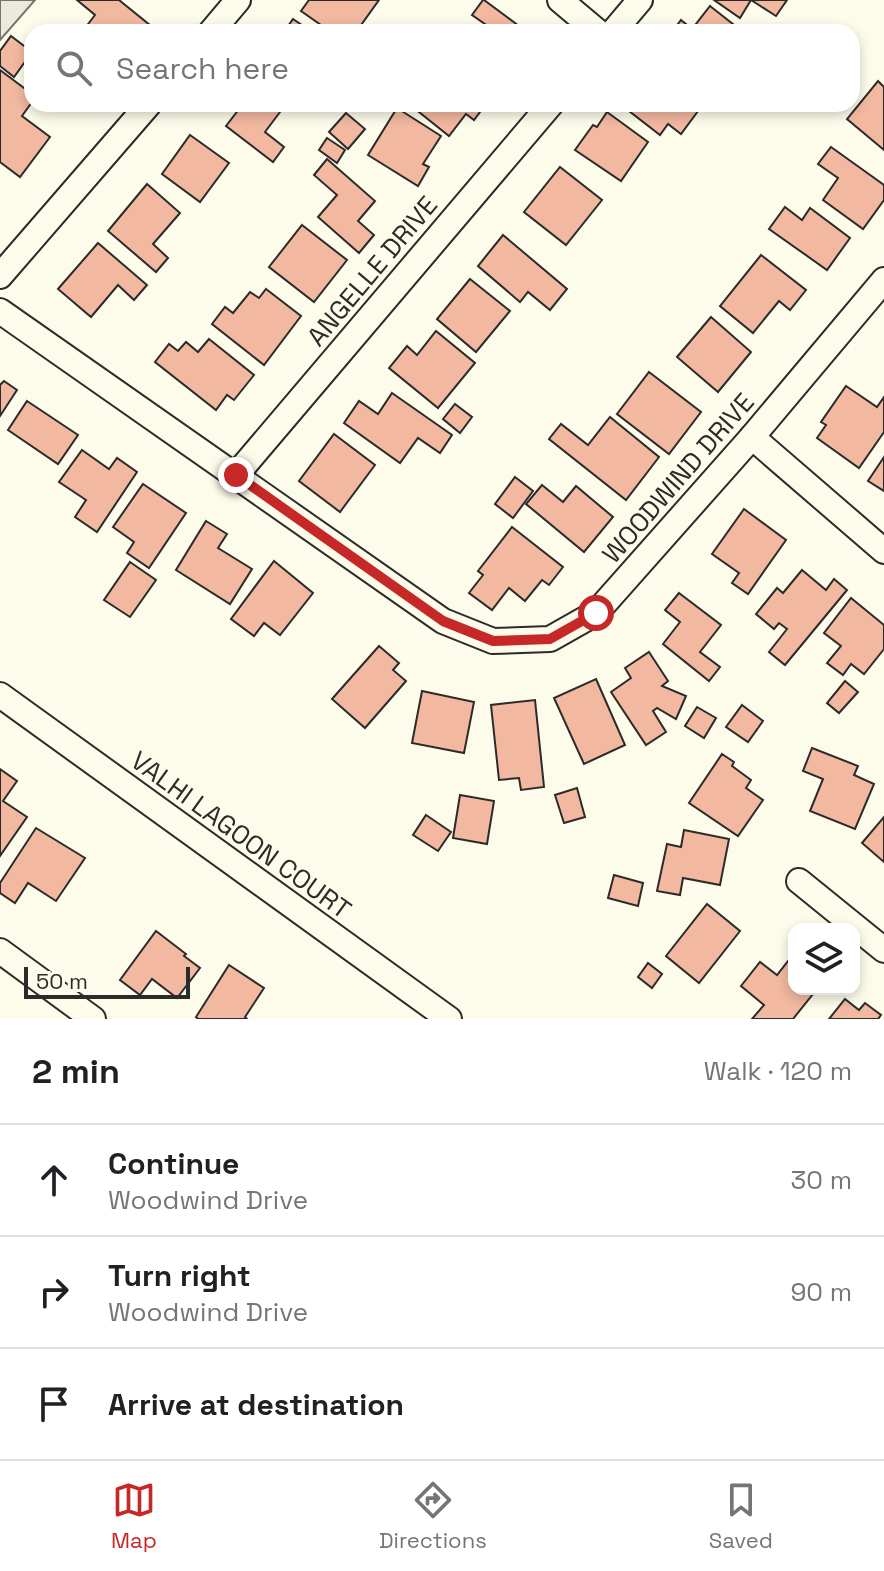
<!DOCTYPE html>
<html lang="en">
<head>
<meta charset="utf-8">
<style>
  :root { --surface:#fff; --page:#f6f6f6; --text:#202124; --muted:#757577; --line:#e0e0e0; --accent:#c62828 }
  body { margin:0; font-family:"Space Grotesk",sans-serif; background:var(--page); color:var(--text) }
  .controls { position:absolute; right:24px; bottom:24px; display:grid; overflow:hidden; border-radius:16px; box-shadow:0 4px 12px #0003 }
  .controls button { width:72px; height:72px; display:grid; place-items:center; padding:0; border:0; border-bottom:2px solid var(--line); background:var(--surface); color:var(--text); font:40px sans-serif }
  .scale { position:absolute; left:24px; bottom:20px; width:166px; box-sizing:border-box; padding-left:8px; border:4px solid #2b2b2b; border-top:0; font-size:22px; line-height:28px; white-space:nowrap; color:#2b2b2b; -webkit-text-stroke:6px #fdfbea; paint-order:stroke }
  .stop { position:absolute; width:24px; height:24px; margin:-18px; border:6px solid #c62828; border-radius:50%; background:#fff }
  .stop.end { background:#c62828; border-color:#fff; box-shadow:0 2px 8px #0008 }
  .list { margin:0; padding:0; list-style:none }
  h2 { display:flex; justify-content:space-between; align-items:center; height:104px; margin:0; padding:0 32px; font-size:34px }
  h2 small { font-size:26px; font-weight:400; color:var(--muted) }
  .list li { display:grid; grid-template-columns:52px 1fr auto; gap:24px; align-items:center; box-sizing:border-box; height:112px; padding:0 32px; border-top:2px solid var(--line) }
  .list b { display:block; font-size:30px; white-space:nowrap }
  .list p { margin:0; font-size:26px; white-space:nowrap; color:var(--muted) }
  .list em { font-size:26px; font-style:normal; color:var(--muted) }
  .icon { flex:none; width:44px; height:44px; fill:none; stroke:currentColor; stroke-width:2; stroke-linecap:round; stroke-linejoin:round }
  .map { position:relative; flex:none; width:884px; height:1019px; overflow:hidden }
  .search { position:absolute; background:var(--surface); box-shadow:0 4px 12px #0003; left:24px; right:24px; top:24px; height:88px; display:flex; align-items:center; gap:20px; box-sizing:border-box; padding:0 28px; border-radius:24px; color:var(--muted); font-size:30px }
  .sheet { height:440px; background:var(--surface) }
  nav { display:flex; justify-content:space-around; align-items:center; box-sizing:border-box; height:112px; border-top:2px solid var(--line); background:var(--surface); font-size:22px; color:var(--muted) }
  nav a { display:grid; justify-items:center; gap:4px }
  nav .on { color:var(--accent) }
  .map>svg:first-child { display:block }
  .green { fill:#ecebdb; stroke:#74746e; stroke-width:2 }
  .building { fill:#f2b8a0; stroke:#2b2b2b; stroke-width:2 }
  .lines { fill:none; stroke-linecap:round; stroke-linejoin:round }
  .minor-casing { stroke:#2b2b2b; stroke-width:28 }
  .minor { stroke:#fdfbea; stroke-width:24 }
  .route { stroke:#c62828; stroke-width:10 }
  .labels { text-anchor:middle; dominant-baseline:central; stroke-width:6; stroke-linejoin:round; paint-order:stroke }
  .street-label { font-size:26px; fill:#2b2b2b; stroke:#fdfbea }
</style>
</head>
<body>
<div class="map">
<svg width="884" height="1019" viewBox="0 0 884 1019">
  <rect width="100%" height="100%" fill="#fdfbea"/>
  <!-- green -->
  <path class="green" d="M 0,0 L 35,0 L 0,40 Z"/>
  <!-- building -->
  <g class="building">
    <path d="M 77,0 L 119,0 L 151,26 L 146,32 L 82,32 L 95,15 Z"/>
    <path d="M 309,0 L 379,0 L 356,32 L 331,32 L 301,11 Z"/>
    <path d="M 483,0 L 484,0 L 527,32 L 490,32 L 492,29 L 472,15 Z"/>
    <path d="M 714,0 L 787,0 L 776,16 L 751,0 L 740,18 Z"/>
    <path d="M 710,6 L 743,32 L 672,32 L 681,20 L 692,29 Z"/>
    <path d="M 293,19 L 312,32 L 284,32 Z"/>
    <path d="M 11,36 L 32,52 L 14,77 L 0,66 L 0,51 Z"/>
    <path d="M 0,70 L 32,94 L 32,102 L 22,116 L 50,137 L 20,177 L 0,162 Z"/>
    <path d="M 878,81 L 884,87 L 884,150 L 847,119 Z"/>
    <path d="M 243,104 L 286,104 L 265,132 L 284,147 L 273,162 L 226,126 Z"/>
    <path d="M 409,104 L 486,104 L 474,120 L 466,114 L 449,136 Z"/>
    <path d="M 620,104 L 697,104 L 701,107 L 681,134 L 668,124 L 660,135 Z"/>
    <path d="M 397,108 L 441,136 L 423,164 L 429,167 L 418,186 L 368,155 Z"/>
    <path d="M 607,112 L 648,142 L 621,181 L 575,150 L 593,125 L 597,127 Z"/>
    <path d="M 346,113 L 365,129 L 348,149 L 329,132 Z"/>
    <path d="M 190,135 L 229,163 L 200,202 L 162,174 Z"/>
    <path d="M 327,138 L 345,150 L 337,163 L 319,150 Z"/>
    <path d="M 831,147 L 884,185 L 884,200 L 863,229 L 823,200 L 838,178 L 818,164 Z"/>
    <path d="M 327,159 L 375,201 L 358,221 L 374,235 L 359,253 L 318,217 L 337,195 L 314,175 Z"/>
    <path d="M 560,167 L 602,200 L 566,245 L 524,212 Z"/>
    <path d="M 147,184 L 180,213 L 153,244 L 168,258 L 156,272 L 108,231 Z"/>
    <path d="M 785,207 L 802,220 L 810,208 L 850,238 L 827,270 L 769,229 Z"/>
    <path d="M 302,225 L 347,260 L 314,302 L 269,267 Z"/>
    <path d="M 503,235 L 567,289 L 550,310 L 528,292 L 520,302 L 478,266 Z"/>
    <path d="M 98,243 L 147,285 L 134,300 L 118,285 L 91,317 L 58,289 Z"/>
    <path d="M 761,255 L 806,290 L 790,310 L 779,301 L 753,333 L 720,306 Z"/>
    <path d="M 470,279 L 510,311 L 476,352 L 437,319 Z"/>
    <path d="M 266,289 L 301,316 L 264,365 L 212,324 L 225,307 L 233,313 L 250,292 L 259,298 Z"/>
    <path d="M 711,317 L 751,352 L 718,392 L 677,357 Z"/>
    <path d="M 436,331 L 475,363 L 438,408 L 389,368 L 407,346 L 417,355 Z"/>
    <path d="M 209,339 L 254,375 L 234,400 L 227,395 L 216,410 L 155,362 L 169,344 L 178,351 L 186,342 L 198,352 Z"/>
    <path d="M 649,372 L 701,412 L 669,454 L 617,414 Z"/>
    <path d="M 4,381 L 17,390 L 0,416 L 0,385 Z"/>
    <path d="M 846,386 L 877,407 L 884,397 L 884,432 L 859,468 L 817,438 L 826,425 L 821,422 Z"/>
    <path d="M 392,393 L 452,435 L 440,453 L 418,438 L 400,463 L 344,423 L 359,401 L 378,414 Z"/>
    <path d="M 27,401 L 78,435 L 58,464 L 8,430 Z"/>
    <path d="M 455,404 L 472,417 L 460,433 L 443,419 Z"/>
    <path d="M 610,417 L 659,457 L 626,500 L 549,439 L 561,424 L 588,445 Z"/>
    <path d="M 334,434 L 375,465 L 340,512 L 299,481 Z"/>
    <path d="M 82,450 L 109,469 L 117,458 L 137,472 L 97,532 L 75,517 L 86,500 L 59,482 Z"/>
    <path d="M 884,457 L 884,491 L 868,481 Z"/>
    <path d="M 515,477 L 533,491 L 513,518 L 495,504 Z"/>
    <path d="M 143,484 L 186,513 L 149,568 L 127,553 L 134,542 L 113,527 Z"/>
    <path d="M 542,485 L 563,502 L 576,486 L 613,517 L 584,552 L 526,504 Z"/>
    <path d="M 744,509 L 786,540 L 748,594 L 732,583 L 739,573 L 712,554 Z"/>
    <path d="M 206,521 L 227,534 L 218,548 L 252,569 L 230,604 L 176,570 Z"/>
    <path d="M 512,527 L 563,567 L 549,585 L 542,580 L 525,601 L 509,588 L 492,610 L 469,593 L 483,575 L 478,571 Z"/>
    <path d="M 274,561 L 313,593 L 280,635 L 264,623 L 254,636 L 231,619 Z"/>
    <path d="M 130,562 L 156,580 L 130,617 L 104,600 Z"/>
    <path d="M 802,570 L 826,590 L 834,579 L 847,590 L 785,665 L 769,652 L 787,629 L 779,623 L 774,629 L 756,614 L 777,588 L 783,593 Z"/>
    <path d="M 679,593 L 721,625 L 700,652 L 720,667 L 709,681 L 663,644 L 680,622 L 665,610 Z"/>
    <path d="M 851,598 L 884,625 L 884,649 L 864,674 L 851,664 L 843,675 L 827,663 L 841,646 L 824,633 Z"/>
    <path d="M 379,646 L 399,663 L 393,670 L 406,681 L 365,728 L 332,699 Z"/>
    <path d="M 649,652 L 668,681 L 662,686 L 686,696 L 676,719 L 657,708 L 653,711 L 666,732 L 646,745 L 611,692 L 631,678 L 625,668 Z"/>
    <path d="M 596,679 L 625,745 L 584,764 L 554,698 Z"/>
    <path d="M 845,681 L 858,692 L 839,713 L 827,703 Z"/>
    <path d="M 422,691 L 474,702 L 464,753 L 412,743 Z"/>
    <path d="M 535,700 L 544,787 L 521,790 L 519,778 L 499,780 L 491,705 Z"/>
    <path d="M 742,705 L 763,721 L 748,742 L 726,727 Z"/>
    <path d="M 697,707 L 716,718 L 704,738 L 685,726 Z"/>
    <path d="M 812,748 L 858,766 L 854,775 L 874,784 L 855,829 L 810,811 L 823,779 L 803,771 Z"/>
    <path d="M 722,754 L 734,762 L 732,766 L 751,780 L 746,788 L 763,800 L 738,836 L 689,803 Z"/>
    <path d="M 0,769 L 17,781 L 3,801 L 27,817 L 0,856 Z"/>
    <path d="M 577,788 L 585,817 L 564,823 L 555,795 Z"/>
    <path d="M 460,795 L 494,801 L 487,844 L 453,838 Z"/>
    <path d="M 426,815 L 451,832 L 438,851 L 413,835 Z"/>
    <path d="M 884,817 L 884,862 L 862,843 Z"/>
    <path d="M 36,828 L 85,858 L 56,901 L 28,883 L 15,903 L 0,893 L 0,883 Z"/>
    <path d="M 684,830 L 729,839 L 720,885 L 683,878 L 680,895 L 657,891 L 667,844 L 681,847 Z"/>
    <path d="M 614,875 L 643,883 L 638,906 L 608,898 Z"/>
    <path d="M 707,904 L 740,931 L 699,983 L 666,956 Z"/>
    <path d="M 156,931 L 186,954 L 184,956 L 200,968 L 177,998 L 152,979 L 140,995 L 120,980 Z"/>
    <path d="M 792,956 L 794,989 L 817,989 L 793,1019 L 752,1019 L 764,1005 L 741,986 L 760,962 L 777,975 Z"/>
    <path d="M 648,963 L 662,974 L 652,988 L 638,977 Z"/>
    <path d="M 229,965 L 264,988 L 245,1017 L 247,1019 L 198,1019 L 196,1017 Z"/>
    <path d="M 845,999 L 859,1010 L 865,1003 L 881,1015 L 878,1019 L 829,1019 Z"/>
  </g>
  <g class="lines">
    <!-- minor casing -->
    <g class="minor-casing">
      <g id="minor">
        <path d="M 560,0 L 598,32"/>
        <path d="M 211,32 L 238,0"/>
        <path d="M 613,32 L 640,0"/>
        <path d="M 0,276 L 149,104"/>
        <path d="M 0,311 L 443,621 L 493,641 L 550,639 L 596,613 L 752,437 L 884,280"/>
        <path d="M 752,437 L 884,551"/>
        <path d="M 236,475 L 551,104"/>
        <path d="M 0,695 L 449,1019"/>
        <path d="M 799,881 L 884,950"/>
        <path d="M 0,951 L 93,1019"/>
      </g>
    </g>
    <!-- minor -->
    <use href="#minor" class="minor"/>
  </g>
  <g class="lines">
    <!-- route -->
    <path class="route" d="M 236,475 L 443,621 L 493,641 L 550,639 L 596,613"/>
  </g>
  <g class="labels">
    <!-- street labels -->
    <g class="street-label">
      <text transform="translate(372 271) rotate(-50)">ANGELLE DRIVE</text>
      <text transform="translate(678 478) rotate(-49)">WOODWIND DRIVE</text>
      <text transform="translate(241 835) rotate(36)">VALHI LAGOON COURT</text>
    </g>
  </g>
</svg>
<div class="controls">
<button><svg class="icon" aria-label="layers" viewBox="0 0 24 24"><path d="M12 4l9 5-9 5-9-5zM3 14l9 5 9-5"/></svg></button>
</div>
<div class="scale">50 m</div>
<div class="stop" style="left:596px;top:613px"></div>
<div class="stop end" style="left:236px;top:475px"></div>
<div class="search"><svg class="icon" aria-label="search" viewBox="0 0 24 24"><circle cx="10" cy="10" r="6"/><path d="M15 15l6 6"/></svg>Search here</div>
</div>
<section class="sheet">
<h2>2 min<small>Walk · 120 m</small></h2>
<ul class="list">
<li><svg class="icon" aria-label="ahead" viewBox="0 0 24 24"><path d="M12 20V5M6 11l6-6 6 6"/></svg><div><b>Continue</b><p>Woodwind Drive</p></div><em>30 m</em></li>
<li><svg class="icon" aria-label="right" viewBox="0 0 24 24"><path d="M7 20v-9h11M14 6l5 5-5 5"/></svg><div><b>Turn right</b><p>Woodwind Drive</p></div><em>90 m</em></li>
<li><svg class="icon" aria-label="arrive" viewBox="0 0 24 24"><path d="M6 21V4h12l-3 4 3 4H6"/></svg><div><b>Arrive at destination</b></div></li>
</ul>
</section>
<nav>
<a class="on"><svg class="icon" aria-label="map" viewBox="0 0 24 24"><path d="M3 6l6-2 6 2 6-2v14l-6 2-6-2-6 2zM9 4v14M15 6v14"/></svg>Map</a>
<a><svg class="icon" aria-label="directions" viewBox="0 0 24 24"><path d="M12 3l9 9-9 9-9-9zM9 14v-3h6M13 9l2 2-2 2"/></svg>Directions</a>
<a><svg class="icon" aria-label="saved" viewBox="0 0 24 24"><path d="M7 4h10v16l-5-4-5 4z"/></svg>Saved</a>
</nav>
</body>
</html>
